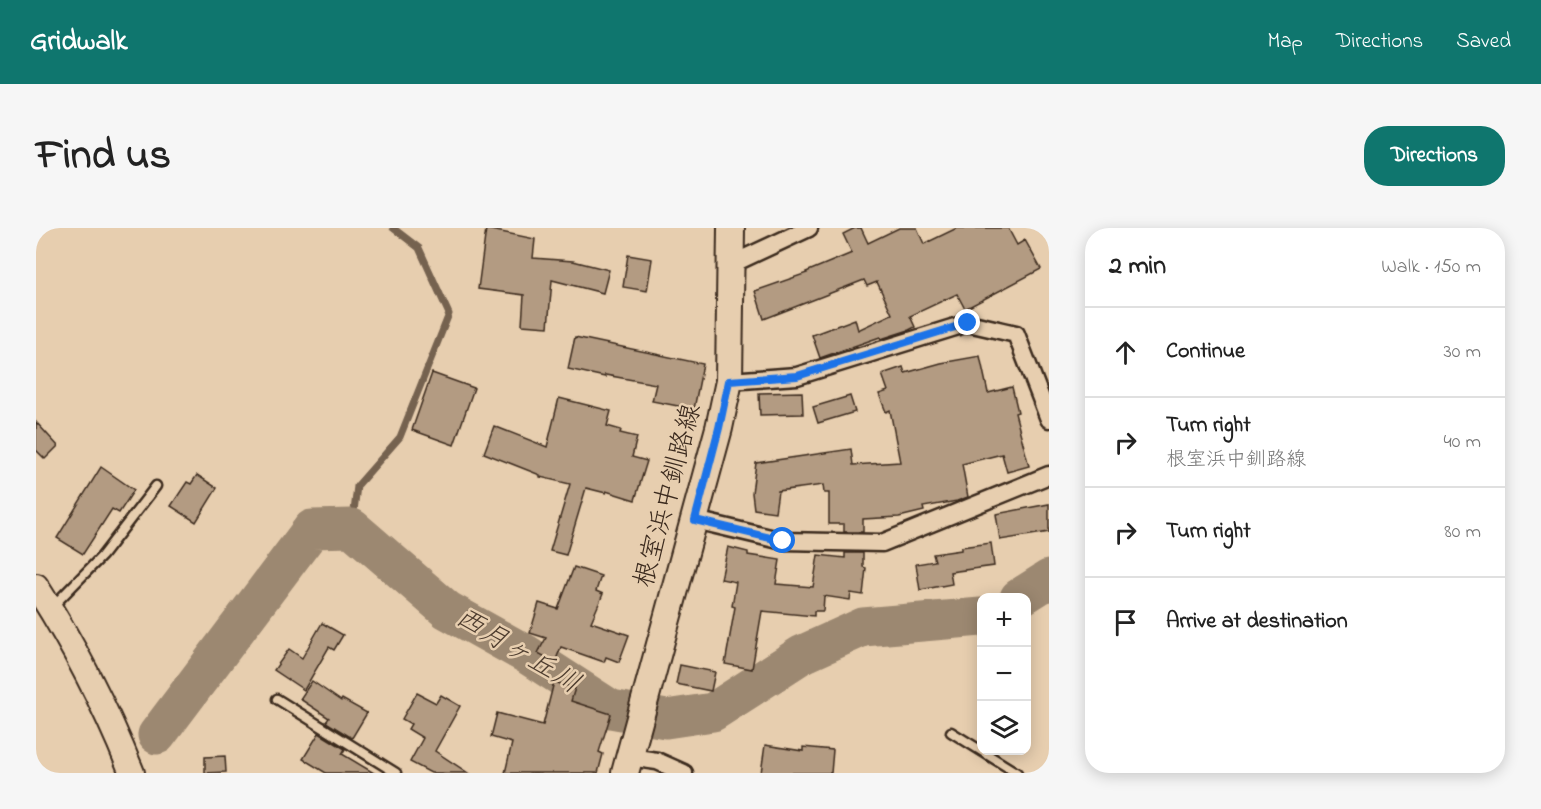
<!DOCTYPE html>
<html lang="en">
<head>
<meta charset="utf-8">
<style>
  :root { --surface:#fff; --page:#f6f6f6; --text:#222; --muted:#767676; --line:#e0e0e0; --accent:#0f766e }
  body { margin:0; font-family:"Indie Flower","Klee One",sans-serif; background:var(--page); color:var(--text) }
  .controls { position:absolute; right:18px; bottom:18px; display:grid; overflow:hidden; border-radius:12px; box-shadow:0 3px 15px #0003 }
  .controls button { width:54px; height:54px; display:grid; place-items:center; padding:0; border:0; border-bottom:2px solid var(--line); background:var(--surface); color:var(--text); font:30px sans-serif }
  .stop { position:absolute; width:18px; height:18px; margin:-14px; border:4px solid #1a73e8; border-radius:50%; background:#fff }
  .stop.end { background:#1a73e8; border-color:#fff; box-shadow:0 2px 6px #0008 }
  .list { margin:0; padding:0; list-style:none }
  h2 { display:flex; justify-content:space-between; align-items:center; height:78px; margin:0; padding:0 24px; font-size:26px }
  h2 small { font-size:20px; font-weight:400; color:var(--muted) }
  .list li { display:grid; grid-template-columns:39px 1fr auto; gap:18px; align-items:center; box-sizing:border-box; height:90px; padding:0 24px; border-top:2px solid var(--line) }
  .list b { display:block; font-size:22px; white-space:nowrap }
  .list p { margin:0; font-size:20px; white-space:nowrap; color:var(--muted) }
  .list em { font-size:20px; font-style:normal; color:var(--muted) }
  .icon { flex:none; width:33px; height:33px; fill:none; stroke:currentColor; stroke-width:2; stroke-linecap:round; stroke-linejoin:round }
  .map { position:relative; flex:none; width:1013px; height:545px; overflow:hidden; border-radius:24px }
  header { display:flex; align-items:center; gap:36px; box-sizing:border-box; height:84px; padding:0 30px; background:var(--accent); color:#fff }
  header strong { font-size:28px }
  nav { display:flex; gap:33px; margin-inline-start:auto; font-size:21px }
  .intro { display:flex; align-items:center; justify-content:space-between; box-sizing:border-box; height:144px; padding:0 36px }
  h1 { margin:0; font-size:42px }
  .button { padding:15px 27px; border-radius:24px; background:var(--accent); color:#fff; font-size:21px; font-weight:700 }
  main { display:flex; gap:36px; padding:0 36px }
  aside { flex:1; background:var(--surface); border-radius:24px; box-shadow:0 3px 15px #0003 }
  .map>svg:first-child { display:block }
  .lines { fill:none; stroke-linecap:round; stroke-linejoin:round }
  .stream { stroke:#756250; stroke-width:7 }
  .river { stroke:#9c8871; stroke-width:39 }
  .building { fill:#b39b82; stroke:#3b2a1e; stroke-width:1.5 }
  .lane-casing { stroke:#3b2a1e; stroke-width:13 }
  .street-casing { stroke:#3b2a1e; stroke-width:21 }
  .secondary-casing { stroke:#3b2a1e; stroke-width:28 }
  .primary-casing { stroke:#3b2a1e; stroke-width:30 }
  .lane { stroke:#e7ceaf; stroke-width:8 }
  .street { stroke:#e7ceaf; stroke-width:16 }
  .secondary { stroke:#e7ceaf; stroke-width:24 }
  .primary { stroke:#e7ceaf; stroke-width:26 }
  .route { stroke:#1a73e8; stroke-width:8 }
  .labels { text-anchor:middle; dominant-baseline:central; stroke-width:5; stroke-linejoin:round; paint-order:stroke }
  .street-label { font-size:27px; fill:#3b2a1e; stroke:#e7ceaf }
  .water-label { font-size:28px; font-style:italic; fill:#4e3d2f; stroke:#e7ceaf }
</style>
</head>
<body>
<header>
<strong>Gridwalk</strong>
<nav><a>Map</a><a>Directions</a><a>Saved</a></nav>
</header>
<div class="intro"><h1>Find us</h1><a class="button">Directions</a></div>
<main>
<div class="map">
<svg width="1013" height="545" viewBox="0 0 1013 545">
  <rect width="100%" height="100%" fill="#e7ceaf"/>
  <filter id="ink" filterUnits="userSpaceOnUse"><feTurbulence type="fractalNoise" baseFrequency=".0167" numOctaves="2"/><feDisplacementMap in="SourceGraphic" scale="12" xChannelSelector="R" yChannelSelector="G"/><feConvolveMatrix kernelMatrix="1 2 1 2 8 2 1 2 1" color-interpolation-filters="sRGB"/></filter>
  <g filter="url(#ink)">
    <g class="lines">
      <!-- stream -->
      <path class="stream" d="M 316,300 L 321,258 L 364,209 L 413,86 L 383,20 L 357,0"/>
      <!-- river -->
      <g class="river">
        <path d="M 983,370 L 1013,351"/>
        <path d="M 121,507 L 276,301 L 316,300 L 411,382 L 490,426 L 575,481 L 630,491 L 677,484 L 765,427 L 827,399 L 945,389"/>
      </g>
    </g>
    <!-- building -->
    <g class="building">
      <path d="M 819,0 L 825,0 L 832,15 L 863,0 L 881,0 L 888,16 L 921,0 L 972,0 L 981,17 L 989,12 L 1005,41 L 929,81 L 921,66 L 874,88 L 879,99 L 873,102 L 845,111 L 844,109 L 784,130 L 776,107 L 819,91 L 822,102 L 856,86 L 841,54 L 831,58 L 828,52 L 728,91 L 719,63 L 771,45 L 770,44 L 816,25 L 807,6 Z"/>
      <path d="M 450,1 L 499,11 L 497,30 L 537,33 L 573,42 L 567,65 L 516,52 L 512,99 L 486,97 L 488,67 L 442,61 Z"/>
      <path d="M 592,27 L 616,31 L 611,63 L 587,59 Z"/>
      <path d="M 539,109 L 667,136 L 658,181 L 616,173 L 620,156 L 569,147 L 569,149 L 532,141 Z"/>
      <path d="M 944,128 L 952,165 L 976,159 L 982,184 L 979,185 L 993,238 L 971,244 L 966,226 L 926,236 L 932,269 L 921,273 L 887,279 L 888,283 L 863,289 L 827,291 L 827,304 L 808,304 L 808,296 L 793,296 L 793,265 L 788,265 L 787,257 L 742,263 L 739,284 L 718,281 L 716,265 L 720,235 L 815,221 L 817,237 L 864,234 L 854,182 L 850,184 L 843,166 L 852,163 L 846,146 L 867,139 L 869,145 L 905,135 Z"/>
      <path d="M 396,145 L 438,160 L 418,217 L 376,202 Z"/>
      <path d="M 766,164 L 767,186 L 724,187 L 723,165 Z"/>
      <path d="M 814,168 L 819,184 L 782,195 L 777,179 Z"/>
      <path d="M 523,170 L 575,183 L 571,198 L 585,202 L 584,205 L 601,209 L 596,229 L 611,233 L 599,272 L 570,263 L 570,265 L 550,260 L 530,327 L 514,323 L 534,256 L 504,249 L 504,247 L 448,225 L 458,198 L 511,219 Z"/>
      <path d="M 0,194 L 22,218 L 9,231 L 0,222 Z"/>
      <path d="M 65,239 L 98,262 L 83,285 L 76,281 L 47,326 L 21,310 Z"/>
      <path d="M 161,247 L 181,260 L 160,294 L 135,278 L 151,254 L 155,256 Z"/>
      <path d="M 1013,276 L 1013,304 L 964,312 L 960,286 Z"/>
      <path d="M 955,315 L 958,338 L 914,344 L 916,356 L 884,362 L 880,336 L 899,333 L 897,326 L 925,322 L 925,319 Z"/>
      <path d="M 692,319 L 712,324 L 712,327 L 744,332 L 740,356 L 777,359 L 782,327 L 809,330 L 809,325 L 827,325 L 827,339 L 830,340 L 827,367 L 815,365 L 814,372 L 788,368 L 787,383 L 778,383 L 778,388 L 726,383 L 716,441 L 689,436 L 699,379 L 696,378 L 700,354 L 685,351 Z"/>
      <path d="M 538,339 L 565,348 L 560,363 L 567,366 L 555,394 L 593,407 L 583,434 L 570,429 L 568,434 L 525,419 L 519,434 L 502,425 L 510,410 L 494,405 L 503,375 L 522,381 Z"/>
      <path d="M 286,395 L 307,407 L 298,422 L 293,419 L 268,462 L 238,442 L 253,421 L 266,430 Z"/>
      <path d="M 644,437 L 679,444 L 675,463 L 640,456 Z"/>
      <path d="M 276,453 L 305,473 L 306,471 L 331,485 L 316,510 L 290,494 L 293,490 L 264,471 Z"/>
      <path d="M 518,454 L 539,460 L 535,473 L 575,486 L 563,524 L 567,526 L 562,545 L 469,545 L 476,515 L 455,509 L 461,485 L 507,497 Z"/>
      <path d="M 381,465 L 400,475 L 405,467 L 424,478 L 399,523 L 432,545 L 395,545 L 374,534 L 387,510 L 372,501 L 375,496 L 366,491 Z"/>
      <path d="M 283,505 L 309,521 L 306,526 L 338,545 L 290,545 L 267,531 Z"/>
      <path d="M 729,517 L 767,523 L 767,519 L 797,522 L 795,545 L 725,545 Z"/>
      <path d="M 189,528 L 190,544 L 169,545 L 169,529 Z"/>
    </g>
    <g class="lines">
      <!-- lane casing -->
      <g class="lane-casing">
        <g id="lane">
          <path d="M 17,378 L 66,328 L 120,258"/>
          <path d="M 241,471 L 360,545"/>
          <path d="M 915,504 L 981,545"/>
        </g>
      </g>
      <!-- street casing -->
      <g class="street-casing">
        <g id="street">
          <path d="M 696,36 L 773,0"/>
          <path d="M 693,153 L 761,148 L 932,95 L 980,106 L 1013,191"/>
          <path d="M 659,292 L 747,313 L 846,315 L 1013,247"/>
          <path d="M 593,529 L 621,533 L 648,545"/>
        </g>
      </g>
      <!-- secondary casing -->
      <g class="secondary-casing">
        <path id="secondary" d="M 0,358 C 38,417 70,480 96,545"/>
      </g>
      <!-- primary casing -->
      <g class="primary-casing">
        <path id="primary" d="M 589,545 L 683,200 L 693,153 L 695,0"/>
      </g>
      <!-- lane -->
      <use href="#lane" class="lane"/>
      <!-- street -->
      <use href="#street" class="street"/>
      <!-- secondary -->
      <use href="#secondary" class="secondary"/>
      <!-- primary -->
      <use href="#primary" class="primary"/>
    </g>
  </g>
  <g class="lines" filter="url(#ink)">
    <!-- route -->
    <path class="route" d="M 747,313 L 659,292 L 683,200 L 693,153 L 761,148 L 932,95"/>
  </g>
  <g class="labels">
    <!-- street labels -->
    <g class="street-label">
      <text transform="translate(633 268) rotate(-75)">根室浜中釧路線</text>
    </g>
    <!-- water labels -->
    <g class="water-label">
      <text transform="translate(481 424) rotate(31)">西月ヶ丘川</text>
    </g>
  </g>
</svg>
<div class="controls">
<button>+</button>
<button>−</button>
<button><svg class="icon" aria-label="layers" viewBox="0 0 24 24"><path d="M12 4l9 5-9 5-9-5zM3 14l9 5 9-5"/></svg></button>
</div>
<div class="stop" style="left:747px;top:313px"></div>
<div class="stop end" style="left:932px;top:95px"></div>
</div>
<aside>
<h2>2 min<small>Walk · 150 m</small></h2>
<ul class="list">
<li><svg class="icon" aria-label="ahead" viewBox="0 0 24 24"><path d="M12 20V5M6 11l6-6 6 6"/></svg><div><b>Continue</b></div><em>30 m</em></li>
<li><svg class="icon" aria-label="right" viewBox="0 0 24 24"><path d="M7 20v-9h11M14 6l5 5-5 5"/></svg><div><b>Turn right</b><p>根室浜中釧路線</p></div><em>40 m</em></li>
<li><svg class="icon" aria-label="right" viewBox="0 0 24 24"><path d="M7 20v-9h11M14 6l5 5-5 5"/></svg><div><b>Turn right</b></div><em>80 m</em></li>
<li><svg class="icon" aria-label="arrive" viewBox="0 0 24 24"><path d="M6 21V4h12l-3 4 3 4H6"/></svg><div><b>Arrive at destination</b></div></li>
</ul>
</aside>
</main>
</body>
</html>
